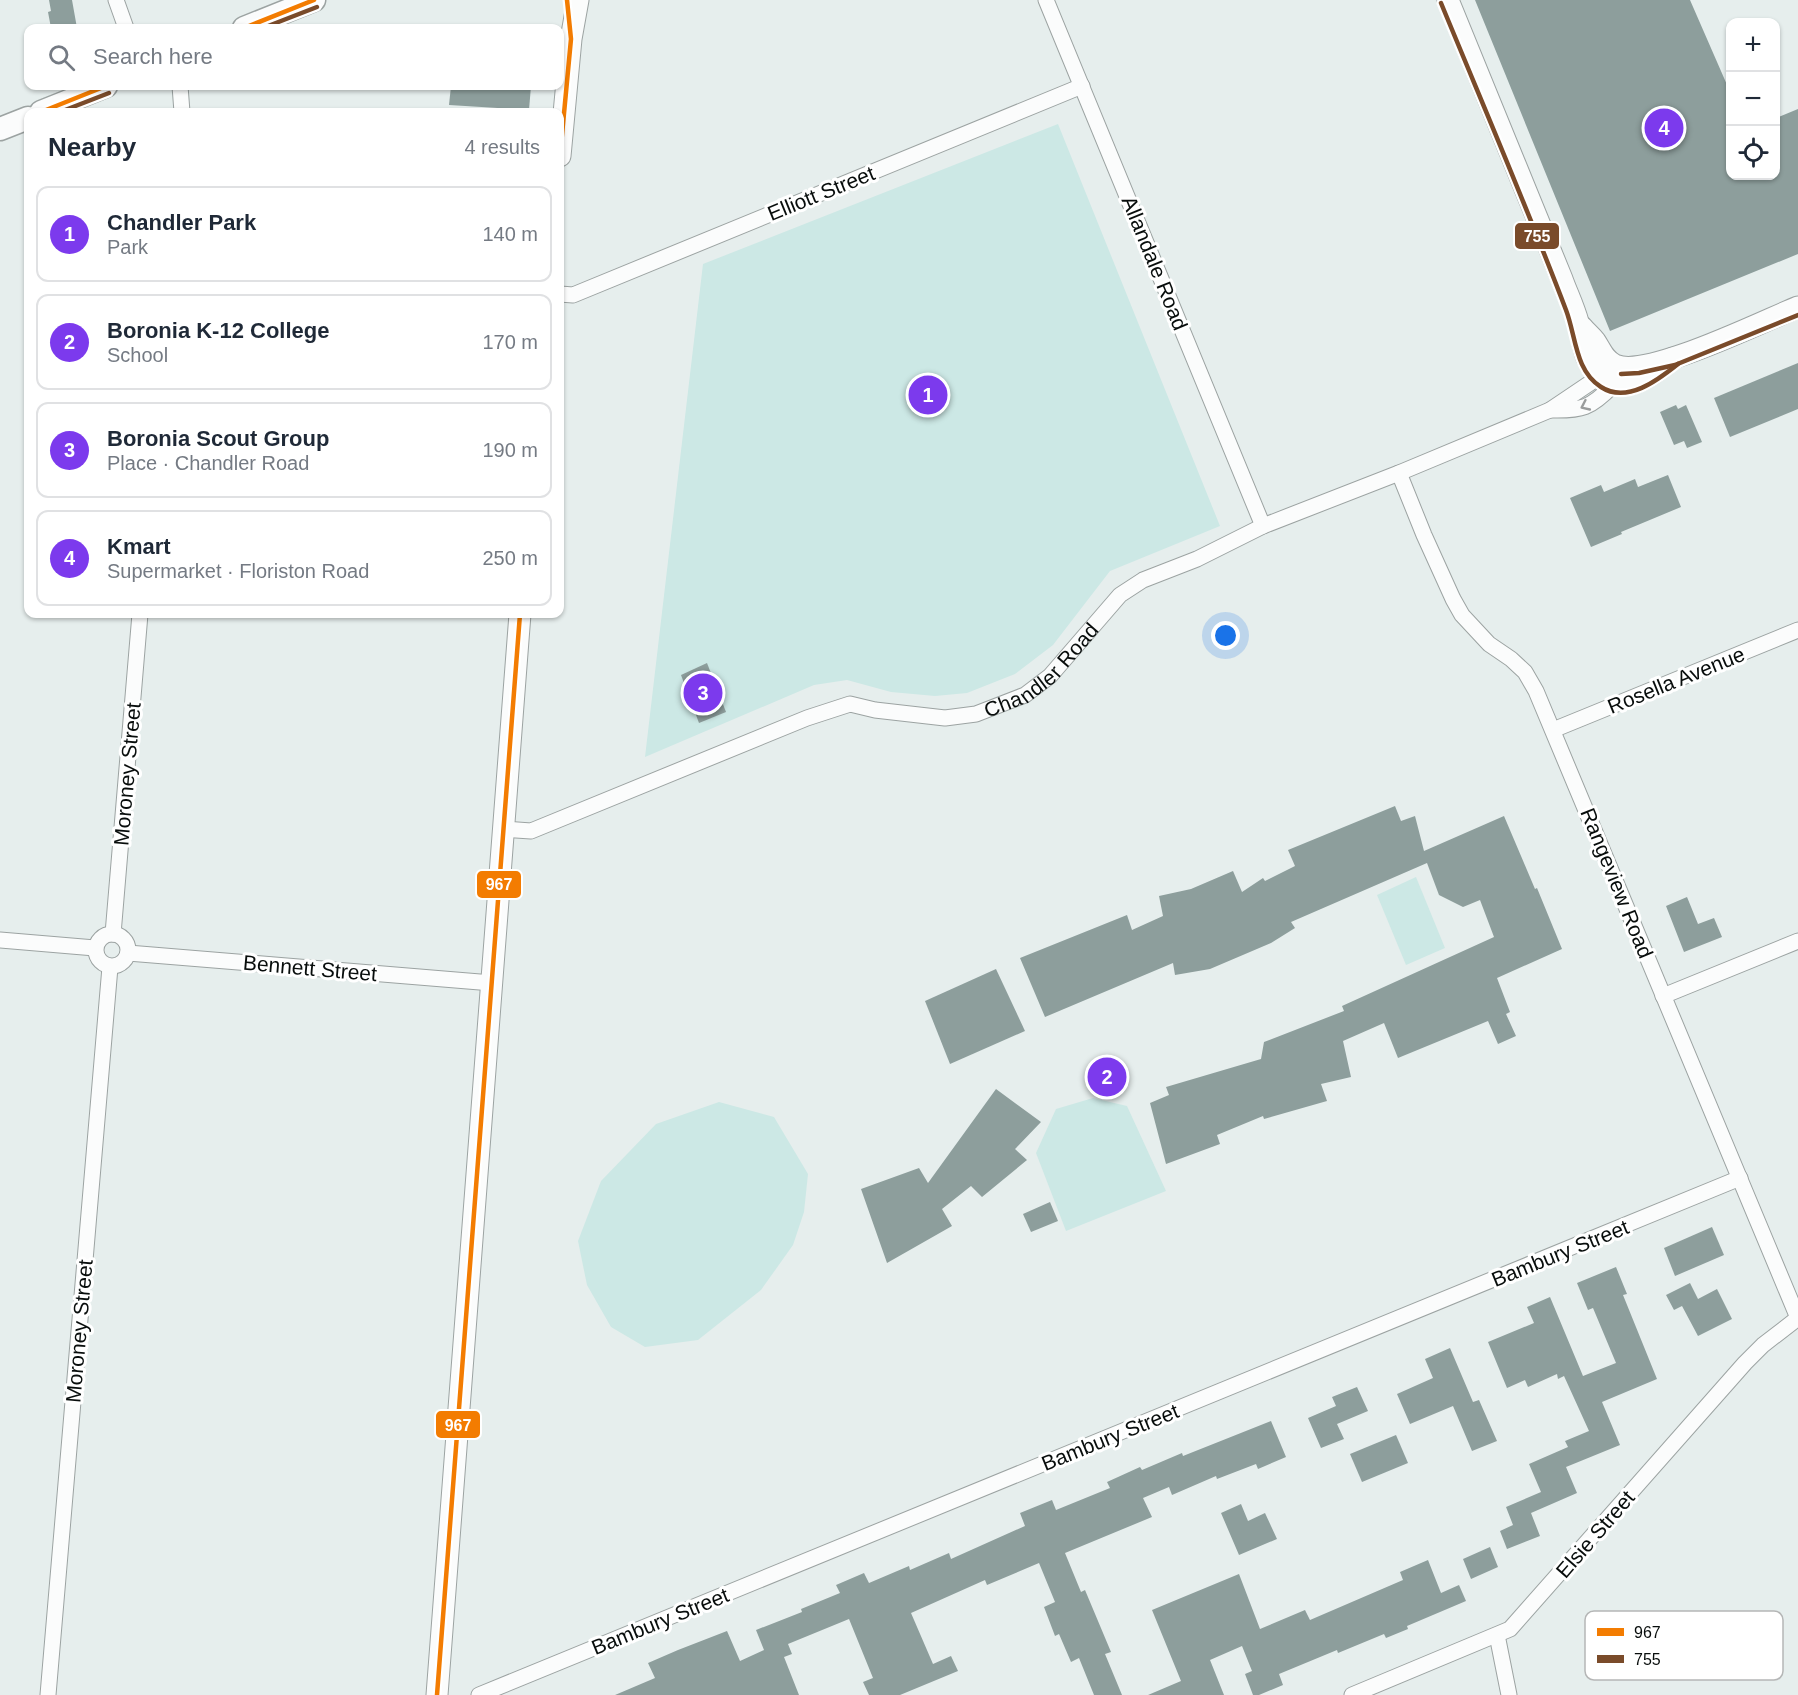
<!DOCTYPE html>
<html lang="en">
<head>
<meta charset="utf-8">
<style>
  :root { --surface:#fff; --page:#f6f6f7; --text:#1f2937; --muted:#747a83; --line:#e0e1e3; --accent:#7c3aed }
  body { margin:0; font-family:Arial,sans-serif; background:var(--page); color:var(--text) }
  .controls { position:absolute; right:18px; top:18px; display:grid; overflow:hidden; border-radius:12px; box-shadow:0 2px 4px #0004 }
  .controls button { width:54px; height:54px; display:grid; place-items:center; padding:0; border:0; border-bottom:2px solid var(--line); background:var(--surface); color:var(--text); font:30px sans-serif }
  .you { position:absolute; left:1226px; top:636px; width:21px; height:21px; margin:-15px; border:4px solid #fff; border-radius:50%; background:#1a73e8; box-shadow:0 0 0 9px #1a73e833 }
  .badge { display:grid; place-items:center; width:39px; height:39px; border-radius:50%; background:var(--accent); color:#fff; font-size:20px; font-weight:700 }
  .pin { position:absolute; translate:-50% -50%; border:3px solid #fff; box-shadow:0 2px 6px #0006 }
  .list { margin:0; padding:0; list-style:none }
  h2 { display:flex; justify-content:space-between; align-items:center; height:78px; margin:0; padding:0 24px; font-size:26px }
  h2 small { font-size:20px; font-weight:400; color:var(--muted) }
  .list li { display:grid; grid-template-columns:39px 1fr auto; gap:18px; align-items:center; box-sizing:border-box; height:96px; margin:0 12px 12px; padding:0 12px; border:2px solid var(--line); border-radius:12px }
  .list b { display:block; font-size:22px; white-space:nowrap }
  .list p { margin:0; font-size:20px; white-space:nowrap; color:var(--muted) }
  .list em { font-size:20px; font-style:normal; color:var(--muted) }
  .icon { flex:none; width:33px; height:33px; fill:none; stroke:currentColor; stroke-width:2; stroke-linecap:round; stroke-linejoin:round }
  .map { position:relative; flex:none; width:1798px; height:1695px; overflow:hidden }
  .search { position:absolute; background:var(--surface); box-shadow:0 2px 4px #0004; left:24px; top:24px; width:540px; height:66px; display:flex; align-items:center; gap:15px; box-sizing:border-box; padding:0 21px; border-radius:12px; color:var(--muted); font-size:22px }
  .panel { position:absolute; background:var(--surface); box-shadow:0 2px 4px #0004; left:24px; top:108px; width:540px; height:510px; border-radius:12px }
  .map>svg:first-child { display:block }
  .green { fill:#cce8e5 }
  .building { fill:#8d9e9c }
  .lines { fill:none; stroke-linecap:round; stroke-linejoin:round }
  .minor-casing { stroke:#9ca3a2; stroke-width:17 }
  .secondary-casing { stroke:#9ca3a2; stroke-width:23 }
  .primary-casing { stroke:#9ca3a2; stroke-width:25 }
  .minor { stroke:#fbfcfc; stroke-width:15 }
  .secondary { stroke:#fbfcfc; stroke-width:21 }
  .primary { stroke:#fbfcfc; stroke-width:22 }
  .bus-1-casing { stroke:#fff; stroke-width:9 }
  .bus-2-casing { stroke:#fff; stroke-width:9 }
  .bus-1 { stroke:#f37c01; stroke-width:4.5 }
  .bus-2 { stroke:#7a4b2a; stroke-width:4.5 }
  .oneway { stroke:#9a9c9c }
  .labels { text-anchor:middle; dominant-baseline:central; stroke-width:6; stroke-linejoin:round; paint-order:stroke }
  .street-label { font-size:21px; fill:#080d0c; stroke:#fff }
  .key { fill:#fff; stroke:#b5b6b6; stroke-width:1.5 }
  .key-label { font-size:16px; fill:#080d0c }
  .line-badge { stroke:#fff; stroke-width:2 }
  .badge-label { font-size:16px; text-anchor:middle; font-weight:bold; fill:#fff }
</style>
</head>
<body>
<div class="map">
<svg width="1798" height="1695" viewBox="0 0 1798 1695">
  <rect width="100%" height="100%" fill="#e6eeed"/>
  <!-- green -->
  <g class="green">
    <path d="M 1058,124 L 1220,526 L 1110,571 L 1053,645 L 1015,674 L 967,693 L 935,696 L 891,692 L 847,680 L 814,685 L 645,757 L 703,264 Z"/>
    <path d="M 1416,877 L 1445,948 L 1406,965 L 1377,895 Z"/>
    <path d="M 1093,1098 L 1127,1106 L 1166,1191 L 1066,1231 L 1036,1153 L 1056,1109 Z"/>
    <path d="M 719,1102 L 774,1117 L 808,1174 L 804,1212 L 793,1245 L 761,1290 L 698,1340 L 645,1347 L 611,1327 L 587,1285 L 578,1241 L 601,1181 L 656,1124 Z"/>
  </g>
  <!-- building -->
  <g class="building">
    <path d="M 49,0 L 72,0 L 77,28 L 51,28 L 48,12 L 51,11 Z"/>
    <path d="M 1475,0 L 1690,0 L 1731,94 L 1731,176 L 1776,176 L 1776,118 L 1798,109 L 1798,254 L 1610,331 Z"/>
    <path d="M 451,86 L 531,86 L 529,110 L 449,105 Z"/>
    <path d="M 1798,363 L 1798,409 L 1730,437 L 1714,398 Z"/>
    <path d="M 1676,405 L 1678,409 L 1686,405 L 1702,442 L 1687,448 L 1684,441 L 1674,445 L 1660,412 Z"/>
    <path d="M 1668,475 L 1681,507 L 1621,532 L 1622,534 L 1591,547 L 1570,498 L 1601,485 L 1604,492 L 1635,479 L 1638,487 Z"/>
    <path d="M 707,663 L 726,712 L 699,723 L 681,675 Z"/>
    <path d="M 1395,806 L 1401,821 L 1415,816 L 1424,851 L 1504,816 L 1535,889 L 1537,888 L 1562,949 L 1497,978 L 1510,1012 L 1506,1014 L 1516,1036 L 1498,1044 L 1488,1021 L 1398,1058 L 1384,1023 L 1343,1041 L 1351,1077 L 1321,1084 L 1327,1101 L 1264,1119 L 1263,1116 L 1217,1135 L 1220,1144 L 1166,1164 L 1150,1103 L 1169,1095 L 1166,1087 L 1261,1059 L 1264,1042 L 1344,1011 L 1342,1006 L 1494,937 L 1480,900 L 1463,907 L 1439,895 L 1427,863 L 1291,922 L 1295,928 L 1271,943 L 1210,969 L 1175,975 L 1173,963 L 1045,1017 L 1020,958 L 1127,915 L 1132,930 L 1163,916 L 1159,896 L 1191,889 L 1233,871 L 1242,892 L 1263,878 L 1265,881 L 1295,866 L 1288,850 Z"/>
    <path d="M 1687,897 L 1698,924 L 1714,918 L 1722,937 L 1684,952 L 1666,906 Z"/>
    <path d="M 996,969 L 1025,1031 L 950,1064 L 925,1001 Z"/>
    <path d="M 996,1089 L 1041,1122 L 1015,1149 L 1027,1160 L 982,1197 L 971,1186 L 942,1209 L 952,1226 L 887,1263 L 861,1189 L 919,1168 L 928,1183 Z"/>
    <path d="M 1050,1202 L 1058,1221 L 1031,1232 L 1023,1214 Z"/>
    <path d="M 1712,1227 L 1724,1255 L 1675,1276 L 1664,1248 Z"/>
    <path d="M 1616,1267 L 1627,1294 L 1623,1295 L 1657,1379 L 1602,1402 L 1620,1445 L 1566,1467 L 1577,1493 L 1531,1513 L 1540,1536 L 1507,1549 L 1500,1531 L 1513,1525 L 1506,1507 L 1541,1492 L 1529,1464 L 1568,1447 L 1565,1441 L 1589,1431 L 1564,1376 L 1558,1379 L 1557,1374 L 1528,1387 L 1525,1380 L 1507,1388 L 1488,1342 L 1534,1323 L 1527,1307 L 1550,1297 L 1583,1376 L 1616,1363 L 1593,1308 L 1588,1310 L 1577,1283 Z"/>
    <path d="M 1690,1283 L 1698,1299 L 1717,1289 L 1732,1319 L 1698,1336 L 1682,1306 L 1674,1310 L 1666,1295 Z"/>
    <path d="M 1450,1348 L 1473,1402 L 1479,1400 L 1497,1441 L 1472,1451 L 1453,1406 L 1410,1424 L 1397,1394 L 1433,1378 L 1425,1359 Z"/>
    <path d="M 1357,1387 L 1368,1411 L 1337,1424 L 1344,1439 L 1321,1448 L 1308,1418 L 1336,1406 L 1332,1397 Z"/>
    <path d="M 1271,1421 L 1286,1457 L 1258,1469 L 1256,1464 L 1217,1479 L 1216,1476 L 1172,1495 L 1169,1487 L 1143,1498 L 1152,1517 L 1065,1553 L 1081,1592 L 1085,1590 L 1111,1652 L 1105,1654 L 1122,1695 L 1094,1695 L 1079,1658 L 1071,1662 L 1059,1634 L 1055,1636 L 1044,1607 L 1055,1602 L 1039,1563 L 987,1585 L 985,1580 L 911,1613 L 933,1664 L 951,1656 L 958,1671 L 900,1695 L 869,1695 L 863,1682 L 873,1678 L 849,1619 L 788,1644 L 792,1654 L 784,1657 L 799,1695 L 615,1695 L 655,1678 L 648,1663 L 678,1650 L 727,1631 L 740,1661 L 764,1650 L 756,1630 L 802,1612 L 801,1609 L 840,1593 L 836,1585 L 864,1573 L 869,1583 L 909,1566 L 910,1570 L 949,1553 L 951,1559 L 1025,1526 L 1020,1513 L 1052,1500 L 1056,1510 L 1110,1488 L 1107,1482 L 1140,1467 L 1142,1470 L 1182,1453 L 1183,1456 Z"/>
    <path d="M 1396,1435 L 1408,1463 L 1362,1482 L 1350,1454 Z"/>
    <path d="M 1241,1504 L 1248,1521 L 1265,1513 L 1277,1539 L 1239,1555 L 1221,1513 Z"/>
    <path d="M 1490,1547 L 1498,1567 L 1471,1579 L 1463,1559 Z"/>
    <path d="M 1428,1560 L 1441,1593 L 1459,1585 L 1466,1601 L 1407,1626 L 1408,1629 L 1386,1638 L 1384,1634 L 1338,1653 L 1337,1650 L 1279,1674 L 1283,1685 L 1259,1695 L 1253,1695 L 1245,1674 L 1252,1671 L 1242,1646 L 1210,1660 L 1224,1695 L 1148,1695 L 1181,1681 L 1152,1610 L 1239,1574 L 1260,1629 L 1305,1610 L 1310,1620 L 1403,1580 L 1400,1572 Z"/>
  </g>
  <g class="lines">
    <!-- minor casing -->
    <g class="minor-casing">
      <g id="minor">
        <path d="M 116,0 L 126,28"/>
        <path d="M 1046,0 L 1263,526"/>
        <path d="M 180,86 L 182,112"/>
        <path d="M 560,294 L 573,295 L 1082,86"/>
        <path d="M 1550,410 C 1582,411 1591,408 1613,385"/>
        <path d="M 1399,473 L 1424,535 L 1453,599 L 1462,615 L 1489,644 L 1511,659 L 1525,672 L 1536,691 L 1798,1318"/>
        <path d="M 1553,730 L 1798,630"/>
        <path id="s1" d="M 503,829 L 531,831 L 807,718 L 850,704 L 875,710 L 945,718 L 976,714 L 1025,695 L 1050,676 L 1120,595 L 1143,580 L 1197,559 L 1263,526 L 1399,473 L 1550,410 L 1599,377"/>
        <circle cx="112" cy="950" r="16"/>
        <path d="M 113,934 L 140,614"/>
        <path d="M 0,940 L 95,948"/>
        <path d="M 128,953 L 492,983"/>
        <path d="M 1663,996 L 1798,941"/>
        <path d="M 1497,1635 L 1509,1695"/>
        <path d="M 48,1695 L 110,967"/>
        <path d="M 479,1695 L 1740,1178"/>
        <path d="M 1352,1695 L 1510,1629 L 1745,1363 L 1763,1345 L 1798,1318"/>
      </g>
    </g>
    <!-- secondary casing -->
    <g class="secondary-casing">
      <g id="secondary">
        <path d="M 1448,0 L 1562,279 C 1567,293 1574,307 1578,322 C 1582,334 1582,346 1587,358 C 1607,404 1645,383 1673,358"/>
        <path d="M 560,156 L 571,39 L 578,0"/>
        <path d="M 1582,327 C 1586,332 1591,336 1595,341 C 1601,350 1604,360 1615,365 C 1647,379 1763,321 1798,307"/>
        <path d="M 437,1695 L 520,614"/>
      </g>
    </g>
    <!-- primary casing -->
    <g class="primary-casing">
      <g id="primary">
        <path d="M 244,28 L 314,0"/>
        <path d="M 41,112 L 106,86"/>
        <path d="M 0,129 L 28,118"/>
      </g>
    </g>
    <!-- minor -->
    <use href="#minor" class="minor"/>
    <!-- secondary -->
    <use href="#secondary" class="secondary"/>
    <!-- primary -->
    <use href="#primary" class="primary"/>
    <!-- bus-1 casing -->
    <g class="bus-1-casing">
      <g id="bus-1">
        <path d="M 244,28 L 314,0"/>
        <path d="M 41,112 L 106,86"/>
        <path d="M 560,156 L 571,39 L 567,0"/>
        <path d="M 437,1695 L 520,614"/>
      </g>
    </g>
    <!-- bus-2 casing -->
    <g class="bus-2-casing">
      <g id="bus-2">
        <path d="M 1441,3 C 1483,105 1527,207 1566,310 C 1576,336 1575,371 1601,387 C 1627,404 1658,380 1678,364"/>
        <path d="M 263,28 L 317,7"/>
        <path d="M 60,112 L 109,93"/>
        <path d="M 1621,374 L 1639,373 L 1675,365 L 1798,315"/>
      </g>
    </g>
    <!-- bus-1 -->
    <use href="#bus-1" class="bus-1"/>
    <!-- bus-2 -->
    <use href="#bus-2" class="bus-2"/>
  </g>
  <!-- one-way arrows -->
  <defs><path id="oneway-chevron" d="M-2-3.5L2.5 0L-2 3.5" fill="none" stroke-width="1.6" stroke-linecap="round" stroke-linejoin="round" transform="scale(1.5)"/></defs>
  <use class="oneway" href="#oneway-chevron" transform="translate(1585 406) rotate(155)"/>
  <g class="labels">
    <!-- street labels -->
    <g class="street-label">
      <text transform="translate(821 193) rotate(-22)">Elliott Street</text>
      <text transform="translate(1155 263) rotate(68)">Allandale Road</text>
      <text stroke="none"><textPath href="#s1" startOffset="579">Chandler Road</textPath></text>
      <text transform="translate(1676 680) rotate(-22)">Rosella Avenue</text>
      <text transform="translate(127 774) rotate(-85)">Moroney Street</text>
      <text transform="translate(1617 883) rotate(68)">Rangeview Road</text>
      <text transform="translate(310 968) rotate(5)">Bennett Street</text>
      <text transform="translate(1560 1253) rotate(-22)">Bambury Street</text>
      <text transform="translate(79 1331) rotate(-85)">Moroney Street</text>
      <text transform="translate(1110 1437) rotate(-22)">Bambury Street</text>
      <text transform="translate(1595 1534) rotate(-49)">Elsie Street</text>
      <text transform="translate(660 1621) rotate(-22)">Bambury Street</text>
    </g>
  </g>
  <!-- legend -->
  <rect x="1585" y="1611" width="198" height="69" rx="9" class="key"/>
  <rect x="1597" y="1628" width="27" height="8" fill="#f37c01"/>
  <rect x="1597" y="1655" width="27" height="8" fill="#7a4b2a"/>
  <g class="key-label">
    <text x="1634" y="1638">967</text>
    <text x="1634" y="1665">755</text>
  </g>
  <g class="line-badge">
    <rect x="1514" y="222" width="46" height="28" rx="6" fill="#7a4b2a"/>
    <rect x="476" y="870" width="46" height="29" rx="6" fill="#f37c01"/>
    <rect x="435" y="1410" width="46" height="29" rx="6" fill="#f37c01"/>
  </g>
  <g class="badge-label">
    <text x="1537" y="242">755</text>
    <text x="499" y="890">967</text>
    <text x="458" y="1431">967</text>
  </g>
</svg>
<div class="controls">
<button>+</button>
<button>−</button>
<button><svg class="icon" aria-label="locate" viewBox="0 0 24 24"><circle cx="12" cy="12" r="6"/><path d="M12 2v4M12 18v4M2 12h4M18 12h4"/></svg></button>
</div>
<div class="you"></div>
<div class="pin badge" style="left:928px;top:395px">1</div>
<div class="pin badge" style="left:1107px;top:1077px">2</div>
<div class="pin badge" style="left:703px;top:693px">3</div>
<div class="pin badge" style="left:1664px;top:128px">4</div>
<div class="search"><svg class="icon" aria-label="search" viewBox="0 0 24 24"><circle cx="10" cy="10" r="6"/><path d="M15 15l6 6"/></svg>Search here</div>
<section class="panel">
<h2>Nearby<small>4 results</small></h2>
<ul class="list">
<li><span class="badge">1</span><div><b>Chandler Park</b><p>Park</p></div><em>140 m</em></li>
<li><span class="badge">2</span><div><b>Boronia K-12 College</b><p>School</p></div><em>170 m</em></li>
<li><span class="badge">3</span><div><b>Boronia Scout Group</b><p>Place · Chandler Road</p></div><em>190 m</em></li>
<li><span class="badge">4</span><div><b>Kmart</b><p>Supermarket · Floriston Road</p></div><em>250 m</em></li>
</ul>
</section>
</div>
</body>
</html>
